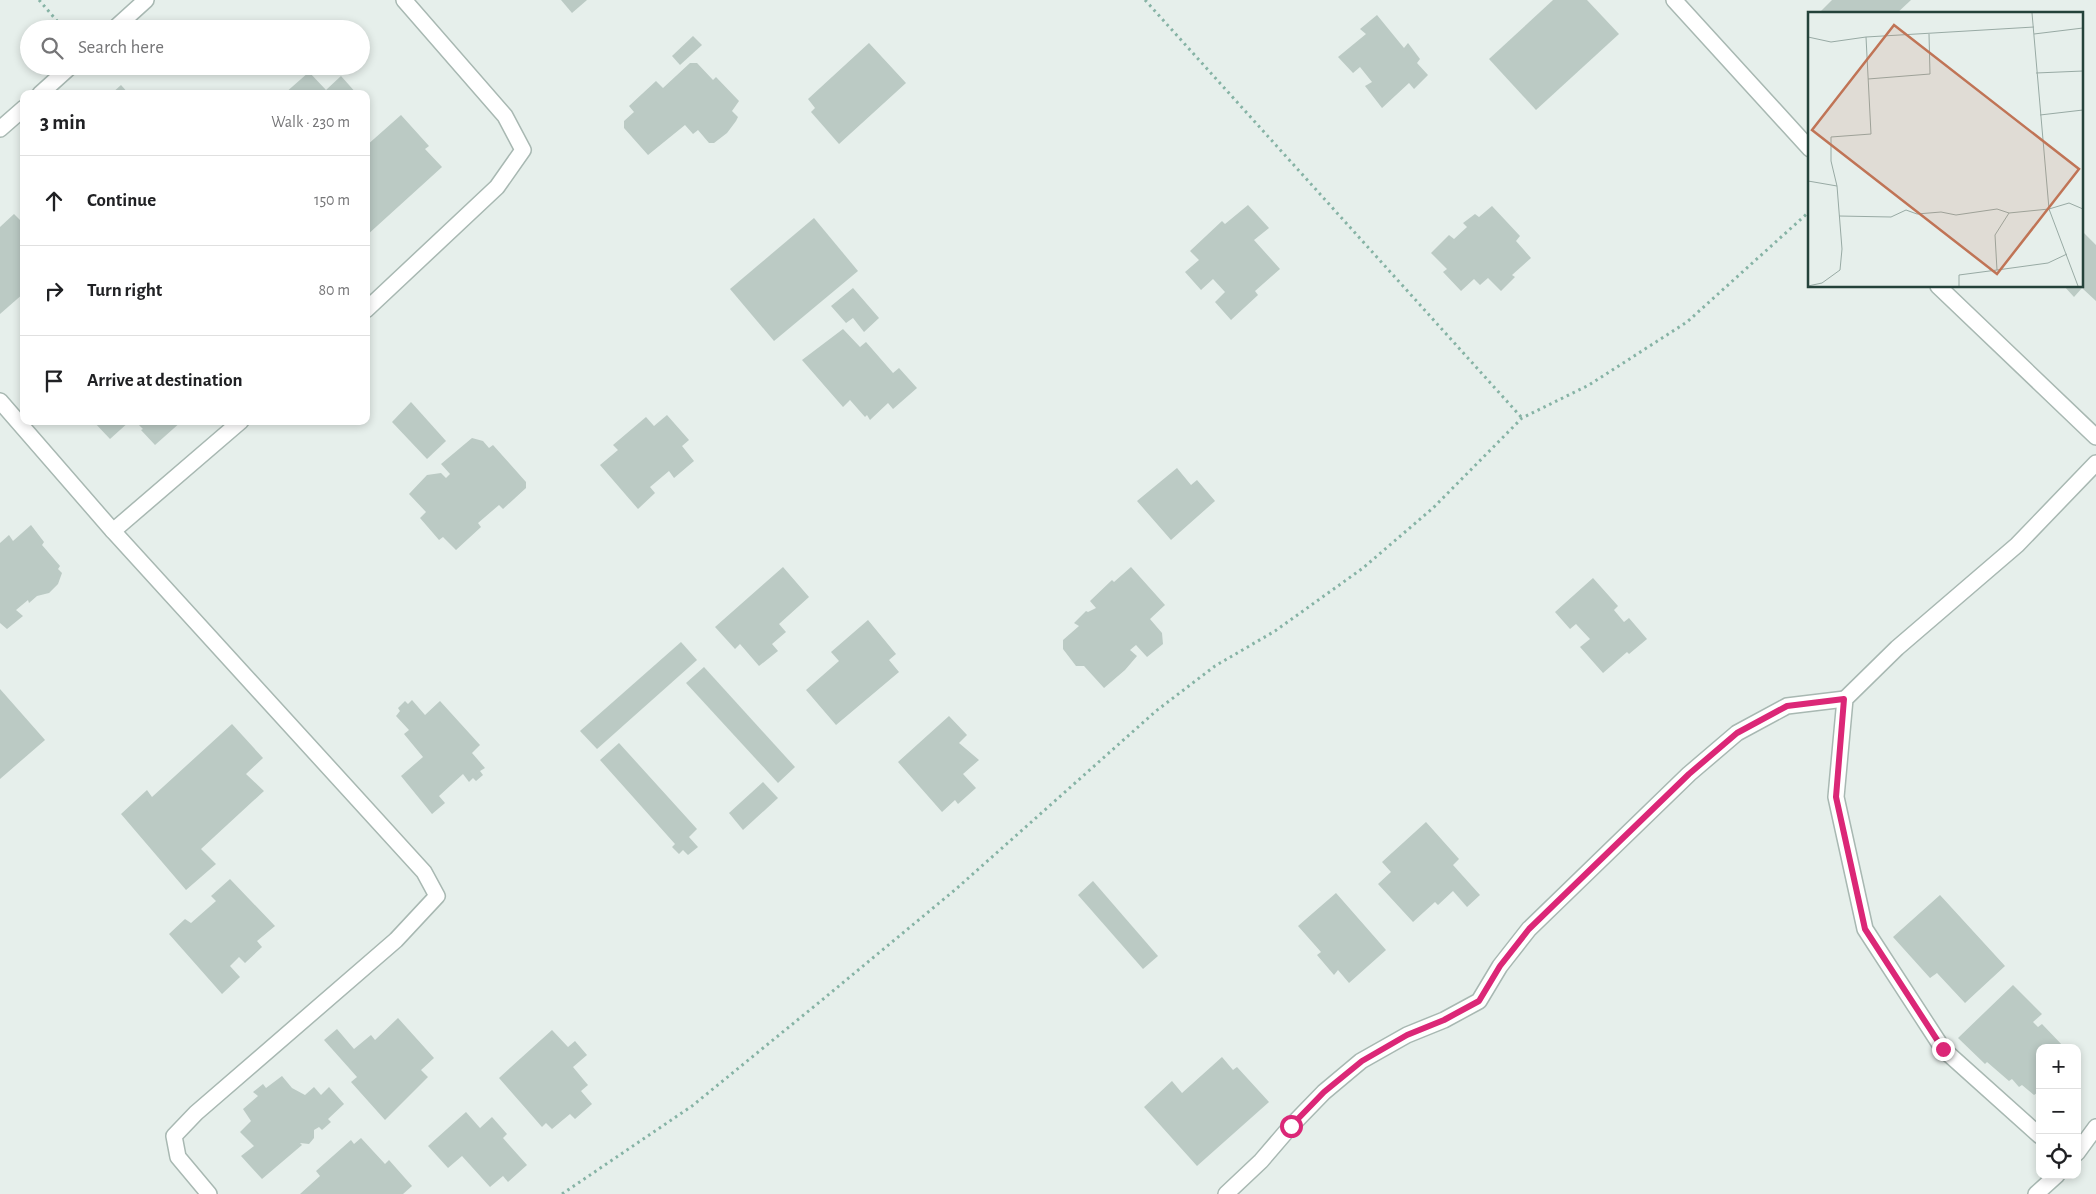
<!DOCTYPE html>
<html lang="en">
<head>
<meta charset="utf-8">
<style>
  :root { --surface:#fff; --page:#f2f2f2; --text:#202124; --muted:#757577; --line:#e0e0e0 }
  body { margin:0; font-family:"Alegreya Sans",sans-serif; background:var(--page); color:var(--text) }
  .controls { position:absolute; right:15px; bottom:15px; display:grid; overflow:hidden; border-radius:10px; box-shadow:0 2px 8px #0003 }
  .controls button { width:45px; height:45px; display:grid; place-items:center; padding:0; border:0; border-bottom:1px solid var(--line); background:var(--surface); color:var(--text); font:25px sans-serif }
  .stop { position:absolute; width:15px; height:15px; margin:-11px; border:4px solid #db2777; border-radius:50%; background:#fff }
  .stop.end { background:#db2777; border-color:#fff; box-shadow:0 1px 5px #0008 }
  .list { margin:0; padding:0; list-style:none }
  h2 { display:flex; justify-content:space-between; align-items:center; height:65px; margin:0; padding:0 20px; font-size:21px }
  h2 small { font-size:16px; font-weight:400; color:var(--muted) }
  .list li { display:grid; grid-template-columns:32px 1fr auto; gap:15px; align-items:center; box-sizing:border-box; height:90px; padding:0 20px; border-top:1px solid var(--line) }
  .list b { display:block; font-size:19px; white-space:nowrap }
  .list em { font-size:16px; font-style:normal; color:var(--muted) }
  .icon { flex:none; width:28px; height:28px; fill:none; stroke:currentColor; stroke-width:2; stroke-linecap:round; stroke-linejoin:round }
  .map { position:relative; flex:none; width:2096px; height:1194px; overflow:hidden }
  .search { position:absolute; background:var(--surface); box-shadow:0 2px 8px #0003; left:20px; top:20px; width:350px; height:55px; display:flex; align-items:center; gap:12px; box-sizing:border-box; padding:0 18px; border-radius:28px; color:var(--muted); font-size:19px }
  .panel { position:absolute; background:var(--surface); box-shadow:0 2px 8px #0003; left:20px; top:90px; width:350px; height:335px; border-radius:10px }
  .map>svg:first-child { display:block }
  .building { fill:#bbcac4 }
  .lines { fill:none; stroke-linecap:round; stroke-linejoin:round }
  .street-casing { stroke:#a8b8b2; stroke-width:18 }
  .path { stroke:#86b3a5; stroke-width:3; stroke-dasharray:2.5 4; stroke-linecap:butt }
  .street { stroke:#fff; stroke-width:15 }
  .route { stroke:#db2777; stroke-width:6 }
  .inset-road { fill:none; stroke:#98aaa4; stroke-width:1 }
  .view { fill:#c07456; fill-opacity:0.15; stroke:#c07456; stroke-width:2.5 }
  .inset-edge { fill:none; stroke:#24423a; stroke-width:2.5 }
</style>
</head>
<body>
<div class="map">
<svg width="2096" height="1194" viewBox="0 0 2096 1194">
  <rect width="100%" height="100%" fill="#e6efeb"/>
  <!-- building -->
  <g class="building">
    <path d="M 561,0 L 587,0 L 572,13 Z"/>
    <path d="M 1553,0 L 1587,0 L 1619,34 L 1536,110 L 1489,59 Z"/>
    <path d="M 1832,0 L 1911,0 L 1896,14 L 1824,14 L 1821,11 Z"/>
    <path d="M 1377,15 L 1404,48 L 1408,43 L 1420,59 L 1417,63 L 1428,75 L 1414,89 L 1409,83 L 1382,108 L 1365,86 L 1372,82 L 1360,67 L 1353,73 L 1338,57 L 1366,34 L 1360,29 Z"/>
    <path d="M 693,36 L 702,45 L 680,65 L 672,56 Z"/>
    <path d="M 869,43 L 906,83 L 839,144 L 811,112 L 815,108 L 808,99 Z"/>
    <path d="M 690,63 L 697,63 L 713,80 L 716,77 L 739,101 L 732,111 L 738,117 L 736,121 L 727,133 L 714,143 L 709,143 L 698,130 L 693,134 L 685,125 L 648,155 L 624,128 L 624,121 L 634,112 L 629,106 L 656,81 L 663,88 Z"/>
    <path d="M 309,72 L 326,90 L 341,76 L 357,94 L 284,94 Z"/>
    <path d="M 121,85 L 129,94 L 111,94 Z"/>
    <path d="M 401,115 L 429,146 L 425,149 L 442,167 L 366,236 L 366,156 L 369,154 L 366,146 Z"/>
    <path d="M 1248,205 L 1269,228 L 1254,240 L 1280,269 L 1255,291 L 1258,295 L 1231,320 L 1215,302 L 1225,292 L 1213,279 L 1201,290 L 1185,272 L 1199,260 L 1190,251 L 1222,221 L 1225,224 Z"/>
    <path d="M 1492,206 L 1520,236 L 1516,241 L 1531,258 L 1512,275 L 1515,277 L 1501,291 L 1488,278 L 1480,285 L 1474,279 L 1461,291 L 1443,272 L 1447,269 L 1431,253 L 1449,235 L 1454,239 L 1467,227 L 1463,223 L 1475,214 L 1479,217 Z"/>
    <path d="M 14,214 L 24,224 L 24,293 L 0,314 L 0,227 Z"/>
    <path d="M 814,218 L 858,271 L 774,341 L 730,289 Z"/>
    <path d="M 2082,231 L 2096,245 L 2096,301 L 2082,288 L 2074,297 L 2064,286 L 2082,286 Z"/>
    <path d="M 853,288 L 879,318 L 864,332 L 853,318 L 846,323 L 831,306 Z"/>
    <path d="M 843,329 L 860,347 L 866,342 L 893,373 L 899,368 L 917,388 L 893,409 L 888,403 L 870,420 L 867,415 L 865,417 L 850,400 L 843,407 L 802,360 Z"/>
    <path d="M 411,402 L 446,441 L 427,459 L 392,422 Z"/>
    <path d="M 667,415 L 689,440 L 682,446 L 694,461 L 674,478 L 669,471 L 650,487 L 655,493 L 638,509 L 600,465 L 618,450 L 613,445 L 646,417 L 654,426 Z"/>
    <path d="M 93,421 L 130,421 L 110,439 Z"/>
    <path d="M 141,421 L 182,421 L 155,445 L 141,430 L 143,429 L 138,424 Z"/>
    <path d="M 472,438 L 483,441 L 489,448 L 493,445 L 526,482 L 526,488 L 503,509 L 499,505 L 478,523 L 481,527 L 456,550 L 443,537 L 439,540 L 420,518 L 426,512 L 409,494 L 427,475 L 441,473 L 446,478 L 450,474 L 441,464 Z"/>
    <path d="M 1177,468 L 1191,485 L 1197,480 L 1215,501 L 1171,540 L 1137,501 Z"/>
    <path d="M 31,525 L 44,542 L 42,545 L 60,566 L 58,569 L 62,573 L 58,584 L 49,593 L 37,596 L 29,603 L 28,600 L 16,610 L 23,616 L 7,629 L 0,623 L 0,543 L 9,535 L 13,541 Z"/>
    <path d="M 783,567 L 809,597 L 779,624 L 786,632 L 772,644 L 778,651 L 759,666 L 740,644 L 735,649 L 715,627 Z"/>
    <path d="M 1131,567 L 1165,605 L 1150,619 L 1162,633 L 1163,644 L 1147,657 L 1136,645 L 1130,650 L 1137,656 L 1125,670 L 1104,688 L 1084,666 L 1076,666 L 1063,649 L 1063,640 L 1079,626 L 1074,623 L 1086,611 L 1088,612 L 1096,608 L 1090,601 L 1112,580 L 1114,582 Z"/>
    <path d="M 1593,578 L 1618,606 L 1614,610 L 1624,622 L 1629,618 L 1647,639 L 1629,654 L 1627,652 L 1603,673 L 1580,647 L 1590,639 L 1576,624 L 1570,629 L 1555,612 Z"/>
    <path d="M 868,620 L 896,654 L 889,660 L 899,672 L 836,725 L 806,690 L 839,661 L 831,652 Z"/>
    <path d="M 681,642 L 697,660 L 597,749 L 580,731 Z"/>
    <path d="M 704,667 L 795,767 L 778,783 L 686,683 Z"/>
    <path d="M 0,689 L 45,740 L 0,779 Z"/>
    <path d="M 412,700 L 425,715 L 440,701 L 480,745 L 472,753 L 485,768 L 480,771 L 483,775 L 476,781 L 473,778 L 469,782 L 463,774 L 439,796 L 445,803 L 432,814 L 401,776 L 423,757 L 404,734 L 409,730 L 396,716 L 400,711 L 398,708 L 405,701 L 408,704 Z"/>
    <path d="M 949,716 L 967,735 L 959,743 L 979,760 L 963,774 L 976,788 L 958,804 L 955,800 L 942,812 L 898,762 Z"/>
    <path d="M 232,724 L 263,758 L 246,774 L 264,791 L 201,849 L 216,864 L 186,890 L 121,814 L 147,790 L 152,797 Z"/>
    <path d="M 619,743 L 697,829 L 689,837 L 698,847 L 688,855 L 683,850 L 679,854 L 672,847 L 675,844 L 600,760 Z"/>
    <path d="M 763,782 L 778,798 L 743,830 L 729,813 Z"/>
    <path d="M 1426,822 L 1459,859 L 1453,865 L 1480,895 L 1467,907 L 1453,891 L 1438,905 L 1435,902 L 1413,922 L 1378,884 L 1391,872 L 1382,862 Z"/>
    <path d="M 230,879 L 275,926 L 257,941 L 262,947 L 245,963 L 239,957 L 230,966 L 240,977 L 222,994 L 169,934 L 185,919 L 191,923 L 216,901 L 211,896 Z"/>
    <path d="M 1093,881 L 1158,956 L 1143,969 L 1078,895 Z"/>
    <path d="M 1336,893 L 1386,950 L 1349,983 L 1338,970 L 1334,975 L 1317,955 L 1321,952 L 1298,926 Z"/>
    <path d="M 1940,895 L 2005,966 L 1965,1003 L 1937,973 L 1930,978 L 1893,937 Z"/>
    <path d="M 2013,985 L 2042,1014 L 2033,1022 L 2038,1027 L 2042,1024 L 2065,1048 L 2040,1048 L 2040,1091 L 2034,1095 L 2022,1085 L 2019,1087 L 2012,1079 L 2009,1081 L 1987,1062 L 1985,1064 L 1958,1038 Z"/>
    <path d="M 398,1018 L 434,1058 L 421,1070 L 428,1077 L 385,1120 L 351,1082 L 357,1077 L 324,1040 L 337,1029 L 354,1049 L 371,1035 L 375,1040 Z"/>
    <path d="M 552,1030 L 568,1047 L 575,1041 L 587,1055 L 573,1067 L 588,1085 L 581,1091 L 592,1104 L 575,1119 L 570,1114 L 552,1129 L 546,1123 L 542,1127 L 499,1078 Z"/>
    <path d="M 1222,1057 L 1233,1070 L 1237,1067 L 1269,1102 L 1197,1166 L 1144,1107 L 1172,1081 L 1182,1093 Z"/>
    <path d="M 282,1076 L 292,1088 L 305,1095 L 314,1087 L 321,1095 L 329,1087 L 344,1104 L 328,1119 L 331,1122 L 322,1130 L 319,1127 L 314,1130 L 314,1138 L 309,1144 L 300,1143 L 302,1145 L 262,1179 L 241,1156 L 254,1146 L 240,1132 L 251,1121 L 243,1109 L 258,1096 L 253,1092 L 263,1084 L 266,1088 Z"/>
    <path d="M 466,1112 L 480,1128 L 492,1117 L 507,1134 L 503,1138 L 527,1165 L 508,1182 L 503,1176 L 490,1187 L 462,1156 L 448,1168 L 428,1146 Z"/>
    <path d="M 361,1138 L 385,1164 L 389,1160 L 412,1186 L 403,1194 L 300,1194 L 320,1176 L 316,1171 L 351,1140 L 354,1144 Z"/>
  </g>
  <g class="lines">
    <!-- street casing -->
    <g class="street-casing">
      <g id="street">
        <path d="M 1674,0 L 1810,149"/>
        <path d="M 114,29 L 146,0"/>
        <path d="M 40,94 L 71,66"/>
        <path d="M 0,129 L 24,108"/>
        <path d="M 1938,286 L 2096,437"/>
        <path d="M 366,310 L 497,187 L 523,150 L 505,116 L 404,0"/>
        <path d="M 0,401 L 113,531 L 424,872 L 437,896 L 396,940 L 196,1113 L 174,1136 L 178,1157 L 209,1194"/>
        <path d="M 113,531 L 241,421"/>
        <path d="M 2040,1136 L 1943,1049 L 1865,929 L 1836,797 L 1845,699 L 1897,648 L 2017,545 L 2096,463"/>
        <path d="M 2077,1153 L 2096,1127"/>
        <path d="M 1226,1194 L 1261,1161 L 1291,1126 L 1324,1092 L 1361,1061 L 1407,1035 L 1444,1020 L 1479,1001 L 1500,966 L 1529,929 L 1689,774 L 1737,733 L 1787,706 L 1845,699"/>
        <path d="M 2036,1194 L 2057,1175"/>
      </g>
    </g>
    <!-- path -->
    <g class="path">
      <path d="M 39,0 L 64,29"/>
      <path d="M 1145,0 L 1522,418"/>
      <path d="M 562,1194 L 692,1106 L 822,1000 L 956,889 L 1156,711 L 1215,666 L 1275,631 L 1363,568 L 1433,508 L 1522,418 L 1589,385 L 1687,322 L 1810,211"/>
    </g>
    <!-- street -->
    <use href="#street" class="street"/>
  </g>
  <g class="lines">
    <!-- route -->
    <path class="route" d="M 1291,1126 L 1324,1092 L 1362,1061 L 1407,1035 L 1444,1020 L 1479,1001 L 1500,966 L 1529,929 L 1689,774 L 1737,733 L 1787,706 L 1844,699 L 1836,797 L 1865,929 L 1943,1049"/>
  </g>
  <!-- overview -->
  <g transform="translate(1808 12)">
    <rect width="275" height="275" fill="#e6efeb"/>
    <path class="inset-road" d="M 224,1 L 241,197 L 270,274M 226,22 L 275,16M 0,25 L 23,30 L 58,25M 228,61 L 275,59M 60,67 L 122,62 L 121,22M 232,103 L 275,98M 0,169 L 29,174 L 34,237 L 32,258 L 14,271 L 0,274M 29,174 L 23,149 L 23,125 L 63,122 L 58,25 L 226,15M 31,204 L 83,205 L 98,198 L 109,202 L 133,200 L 148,203 L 189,197 L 201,201M 189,258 L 240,251 L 259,242M 151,274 L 151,263 L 189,258 L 187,223 L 201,201 L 241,197 L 261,191 L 275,197"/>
    <path class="view" d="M 86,13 L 271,157 L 189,262 L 4,118 Z"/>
    <rect width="275" height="275" class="inset-edge"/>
  </g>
</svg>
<div class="controls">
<button>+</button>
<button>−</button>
<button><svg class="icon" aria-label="locate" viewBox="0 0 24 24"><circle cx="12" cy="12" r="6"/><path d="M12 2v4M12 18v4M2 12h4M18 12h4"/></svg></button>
</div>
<div class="stop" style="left:1291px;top:1126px"></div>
<div class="stop end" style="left:1943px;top:1049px"></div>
<div class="search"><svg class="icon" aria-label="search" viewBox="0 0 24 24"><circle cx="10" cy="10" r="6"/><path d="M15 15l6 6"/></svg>Search here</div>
<section class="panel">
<h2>3 min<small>Walk · 230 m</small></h2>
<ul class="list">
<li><svg class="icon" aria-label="ahead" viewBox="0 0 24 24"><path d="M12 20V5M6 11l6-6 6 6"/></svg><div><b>Continue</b></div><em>150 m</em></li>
<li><svg class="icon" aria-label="right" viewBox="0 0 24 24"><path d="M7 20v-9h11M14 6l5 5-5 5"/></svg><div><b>Turn right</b></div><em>80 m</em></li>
<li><svg class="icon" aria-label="arrive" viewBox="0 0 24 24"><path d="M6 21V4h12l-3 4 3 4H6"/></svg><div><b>Arrive at destination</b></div></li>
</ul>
</section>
</div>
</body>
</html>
